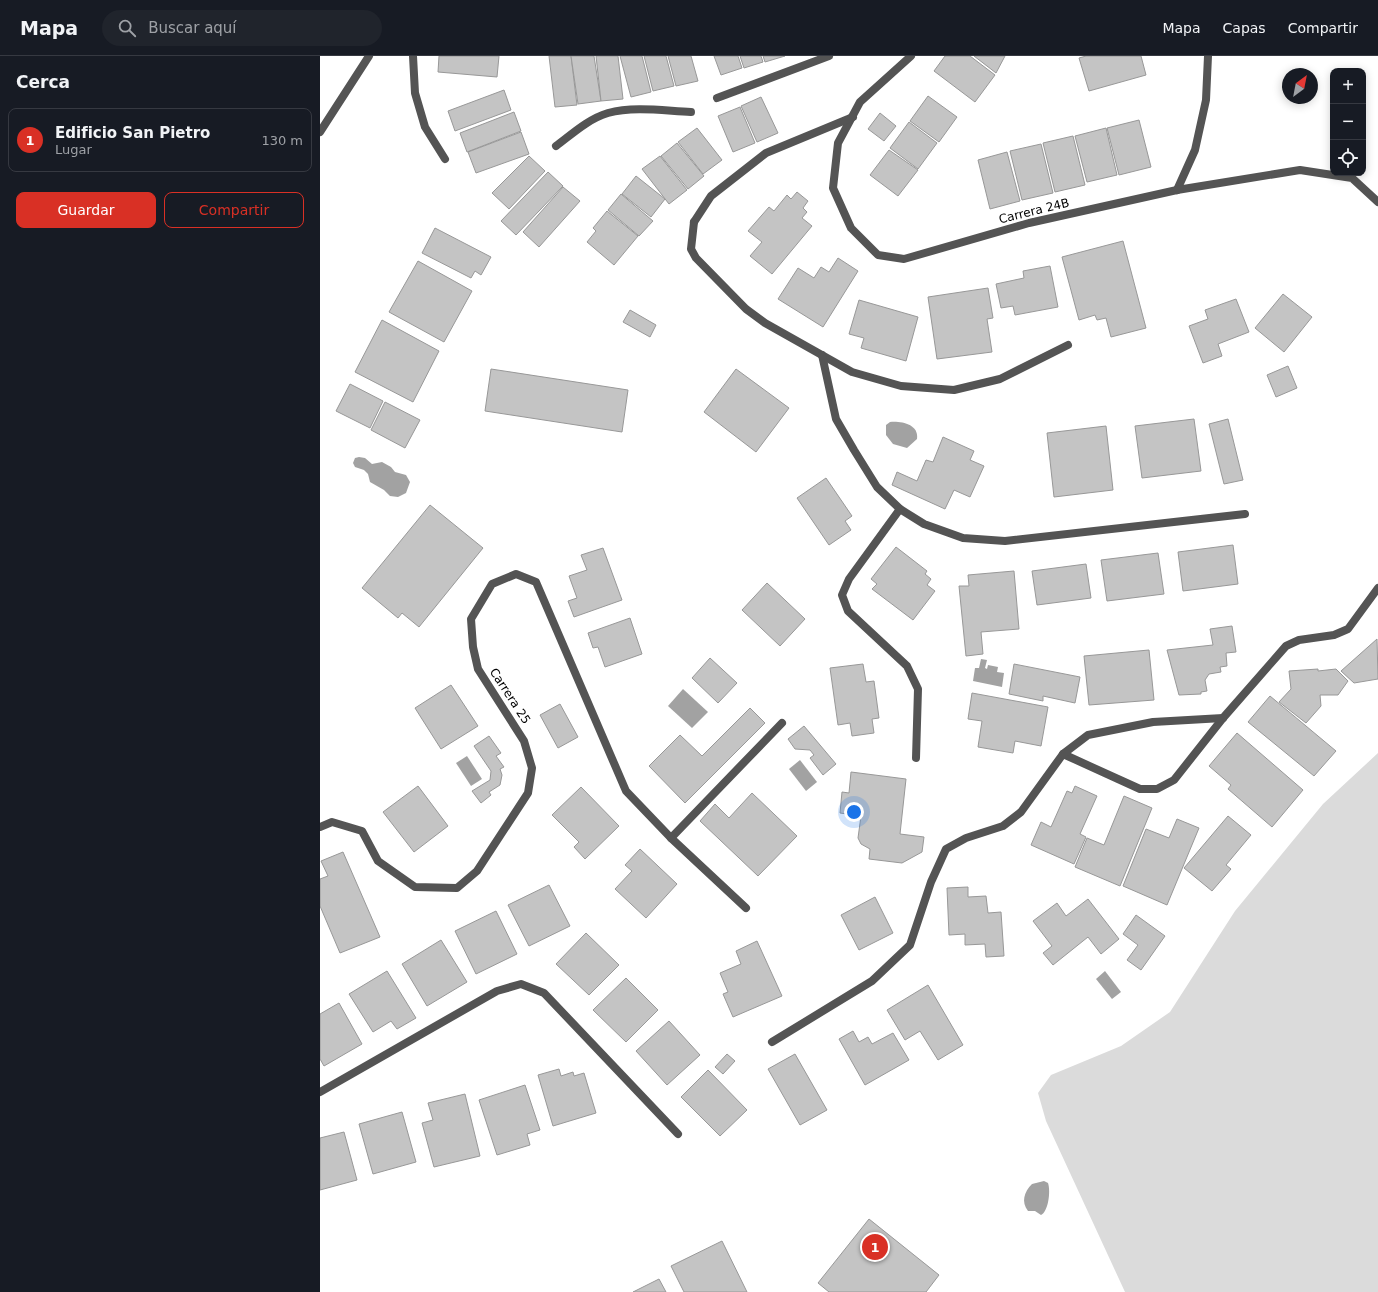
<!DOCTYPE html>
<html lang="es">
<head>
<meta charset="utf-8">
<style>
  :root { --surface:#171b24; --page:#20242c; --text:#f1f3f6; --muted:#9ea1a6; --line:#363941; --accent:#d93025 }
  body { margin:0; font-family:"DejaVu Sans",sans-serif; background:var(--page); color:var(--text) }
  .controls { position:absolute; right:12px; top:12px; display:grid; overflow:hidden; border-radius:8px; box-shadow:0 2px 10px #0003 }
  .controls button { width:36px; height:36px; display:grid; place-items:center; padding:0; border:0; border-bottom:1px solid var(--line); background:var(--surface); color:var(--text); font:20px sans-serif }
  .compass { position:absolute; left:962px; top:12px; width:36px; height:36px; border-radius:50%; background:var(--surface); box-shadow:0 2px 10px #0003; rotate:32deg }
  .you { position:absolute; left:534px; top:756px; width:14px; height:14px; margin:-10px; border:3px solid #fff; border-radius:50%; background:#1a73e8; box-shadow:0 0 0 6px #1a73e833 }
  .badge { display:grid; place-items:center; width:26px; height:26px; border-radius:50%; background:var(--accent); color:#fff; font-size:13px; font-weight:700 }
  .pin { position:absolute; translate:-50% -50%; border:2px solid #fff; box-shadow:0 1px 4px #0006 }
  .list { margin:0; padding:0; list-style:none }
  h2 { display:flex; justify-content:space-between; align-items:center; height:52px; margin:0; padding:0 16px; font-size:17px }
  h2 small { font-size:13px; font-weight:400; color:var(--muted) }
  .list li { display:grid; grid-template-columns:26px 1fr auto; gap:12px; align-items:center; box-sizing:border-box; height:64px; margin:0 8px 8px; padding:0 8px; border:1px solid var(--line); border-radius:8px }
  .list b { display:block; font-size:15px; white-space:nowrap }
  .list p { margin:0; font-size:13px; white-space:nowrap; color:var(--muted) }
  .list em { font-size:13px; font-style:normal; color:var(--muted) }
  .actions { display:flex; gap:8px; padding:12px 16px }
  .actions a { flex:1; padding:9px 0; border:1px solid var(--accent); border-radius:8px; text-align:center; font-size:14px; color:var(--accent) }
  .actions .main { background:var(--accent); color:#fff }
  .icon { flex:none; width:22px; height:22px; fill:none; stroke:currentColor; stroke-width:2; stroke-linecap:round; stroke-linejoin:round }
  .map { position:relative; flex:none; width:1058px; height:1236px; overflow:hidden }
  header { display:flex; align-items:center; gap:24px; box-sizing:border-box; height:56px; padding:0 20px; background:var(--surface); border-bottom:1px solid var(--line) }
  header strong { font-size:19px }
  nav { display:flex; gap:22px; margin-inline-start:auto; font-size:14px }
  .search { width:280px; height:36px; background:var(--page); display:flex; align-items:center; gap:10px; box-sizing:border-box; padding:0 14px; border-radius:22px; color:var(--muted); font-size:15px }
  main { display:flex }
  aside { flex:1; background:var(--surface) }
  .map>svg:first-child { display:block }
  .green { fill:#dbdbdb }
  .water { fill:#a2a2a2 }
  .building { fill:#c4c4c4; stroke:#989898 }
  .lines { fill:none; stroke-linecap:round; stroke-linejoin:round }
  .service { stroke:#545454; stroke-width:8 }
  .minor { stroke:#545454; stroke-width:8 }
  .labels { text-anchor:middle; dominant-baseline:central; stroke-width:4; stroke-linejoin:round; paint-order:stroke }
  .street-label { font-size:12px; fill:#000; stroke:#fff }
</style>
</head>
<body>
<header>
<strong>Mapa</strong>
<div class="search"><svg class="icon" aria-label="search" viewBox="0 0 24 24"><circle cx="10" cy="10" r="6"/><path d="M15 15l6 6"/></svg>Buscar aquí</div>
<nav><a>Mapa</a><a>Capas</a><a>Compartir</a></nav>
</header>
<main>
<aside>
<h2>Cerca<small></small></h2>
<ul class="list">
<li><span class="badge">1</span><div><b>Edificio San Pietro</b><p>Lugar</p></div><em>130 m</em></li>
</ul>
<div class="actions"><a class="main">Guardar</a><a>Compartir</a></div>
</aside>
<div class="map">
<svg width="1058" height="1236" viewBox="0 0 1058 1236">
  <rect width="100%" height="100%" fill="#fff"/>
  <!-- green -->
  <path class="green" d="M 1058,697 L 1058,1236 L 805,1236 L 726,1065 L 718,1037 L 731,1019 L 801,990 L 850,956 L 915,855 L 1003,748 Z"/>
  <!-- water -->
  <g class="water">
    <path d="M 570,366 C 581,365 599,368 597,383 L 587,392 L 573,388 L 566,379 L 566,369 Z"/>
    <path d="M 39,401 L 45,402 L 52,408 L 62,406 L 71,411 L 75,416 L 86,419 L 90,426 L 86,437 L 78,441 L 70,440 L 64,434 L 50,426 L 48,418 L 44,414 L 35,411 L 33,407 L 35,402 Z"/>
    <path d="M 661,603 L 667,604 L 665,612 L 667,613 L 668,609 L 678,611 L 677,616 L 684,617 L 682,631 L 653,625 L 655,612 L 659,612 Z"/>
    <path d="M 363,633 L 388,656 L 372,672 L 348,650 Z"/>
    <path d="M 147,700 L 162,723 L 151,730 L 136,707 Z"/>
    <path d="M 480,704 L 497,726 L 486,735 L 469,713 Z"/>
    <path d="M 785,915 L 801,936 L 792,943 L 776,923 Z"/>
    <path d="M 724,1125 L 728,1127 C 731,1136 728,1156 721,1159 L 715,1155 L 708,1155 C 701,1146 704,1136 712,1128 Z"/>
  </g>
  <!-- building -->
  <g class="building">
    <path d="M 119,0 L 179,0 L 177,21 L 118,16 Z"/>
    <path d="M 229,0 L 251,0 L 257,49 L 235,51 Z"/>
    <path d="M 251,0 L 274,0 L 281,45 L 258,48 Z"/>
    <path d="M 276,0 L 298,0 L 303,43 L 281,45 Z"/>
    <path d="M 300,0 L 322,0 L 331,36 L 311,41 Z"/>
    <path d="M 324,0 L 346,0 L 354,30 L 333,35 Z"/>
    <path d="M 348,0 L 371,0 L 378,25 L 356,30 Z"/>
    <path d="M 394,0 L 418,0 L 422,12 L 401,19 Z"/>
    <path d="M 420,0 L 441,0 L 443,6 L 424,12 Z"/>
    <path d="M 443,0 L 465,0 L 445,6 Z"/>
    <path d="M 625,0 L 650,0 L 675,19 L 655,46 L 614,15 Z"/>
    <path d="M 654,0 L 685,0 L 676,17 Z"/>
    <path d="M 766,0 L 821,0 L 826,19 L 769,35 L 759,2 Z"/>
    <path d="M 184,34 L 191,54 L 135,75 L 128,55 Z"/>
    <path d="M 608,40 L 637,61 L 619,86 L 590,65 Z"/>
    <path d="M 441,41 L 458,77 L 437,86 L 421,50 Z"/>
    <path d="M 420,51 L 435,87 L 413,96 L 398,60 Z"/>
    <path d="M 194,56 L 201,75 L 147,96 L 140,77 Z"/>
    <path d="M 560,57 L 576,70 L 564,85 L 548,73 Z"/>
    <path d="M 819,64 L 831,111 L 799,119 L 787,72 Z"/>
    <path d="M 589,66 L 617,87 L 598,113 L 570,92 Z"/>
    <path d="M 377,72 L 402,104 L 383,118 L 358,86 Z"/>
    <path d="M 786,72 L 797,119 L 767,126 L 755,80 Z"/>
    <path d="M 201,76 L 209,98 L 156,117 L 148,96 Z"/>
    <path d="M 753,80 L 765,129 L 735,136 L 723,87 Z"/>
    <path d="M 357,87 L 384,120 L 368,133 L 341,100 Z"/>
    <path d="M 721,88 L 733,137 L 702,144 L 690,95 Z"/>
    <path d="M 569,94 L 598,114 L 578,140 L 550,119 Z"/>
    <path d="M 687,96 L 700,145 L 670,153 L 658,104 Z"/>
    <path d="M 209,100 L 225,115 L 189,153 L 172,137 Z"/>
    <path d="M 340,100 L 367,134 L 349,148 L 322,113 Z"/>
    <path d="M 228,116 L 243,130 L 196,179 L 181,165 Z"/>
    <path d="M 316,120 L 345,143 L 331,161 L 302,138 Z"/>
    <path d="M 243,131 L 260,145 L 219,191 L 203,176 Z"/>
    <path d="M 477,136 L 488,145 L 483,152 L 487,156 L 482,162 L 492,170 L 452,218 L 430,200 L 442,186 L 428,175 L 449,151 L 454,155 L 467,139 L 471,143 Z"/>
    <path d="M 301,138 L 333,165 L 319,180 L 288,154 Z"/>
    <path d="M 287,155 L 318,180 L 294,209 L 267,186 L 276,175 L 273,172 Z"/>
    <path d="M 115,172 L 171,201 L 161,219 L 155,215 L 151,222 L 102,197 Z"/>
    <path d="M 803,185 L 826,272 L 791,281 L 786,262 L 777,264 L 775,259 L 759,264 L 742,201 Z"/>
    <path d="M 518,202 L 538,215 L 503,271 L 458,243 L 478,212 L 494,222 L 501,211 L 509,216 Z"/>
    <path d="M 98,205 L 152,235 L 124,286 L 69,256 Z"/>
    <path d="M 730,210 L 738,251 L 695,259 L 693,250 L 681,252 L 676,228 L 704,222 L 703,215 Z"/>
    <path d="M 668,232 L 673,262 L 667,263 L 672,296 L 617,303 L 608,241 Z"/>
    <path d="M 963,238 L 992,261 L 964,296 L 935,272 Z"/>
    <path d="M 916,243 L 929,276 L 898,288 L 902,300 L 883,307 L 869,270 L 888,263 L 885,254 Z"/>
    <path d="M 539,244 L 598,261 L 586,305 L 541,292 L 544,282 L 529,278 Z"/>
    <path d="M 310,254 L 336,269 L 330,281 L 303,266 Z"/>
    <path d="M 62,264 L 119,295 L 93,346 L 35,316 Z"/>
    <path d="M 968,310 L 977,332 L 956,341 L 947,319 Z"/>
    <path d="M 171,313 L 308,334 L 302,376 L 165,355 Z"/>
    <path d="M 416,313 L 469,352 L 436,396 L 384,356 Z"/>
    <path d="M 30,328 L 63,345 L 50,372 L 16,355 Z"/>
    <path d="M 65,346 L 100,364 L 85,392 L 51,374 Z"/>
    <path d="M 874,363 L 881,415 L 822,422 L 815,370 Z"/>
    <path d="M 908,363 L 923,424 L 904,428 L 889,368 Z"/>
    <path d="M 786,370 L 793,434 L 734,441 L 727,377 Z"/>
    <path d="M 623,381 L 654,395 L 650,404 L 664,410 L 650,441 L 634,434 L 625,453 L 572,429 L 577,416 L 597,425 L 606,404 L 613,406 Z"/>
    <path d="M 506,422 L 532,460 L 525,465 L 531,474 L 509,489 L 477,442 Z"/>
    <path d="M 110,449 L 163,492 L 99,571 L 82,557 L 78,562 L 42,532 Z"/>
    <path d="M 913,489 L 918,528 L 863,535 L 858,496 Z"/>
    <path d="M 576,491 L 607,515 L 605,518 L 611,523 L 607,529 L 615,535 L 593,564 L 552,533 L 557,528 L 551,523 Z"/>
    <path d="M 283,492 L 302,544 L 254,561 L 248,545 L 257,542 L 249,520 L 267,514 L 261,499 Z"/>
    <path d="M 838,497 L 844,538 L 787,545 L 781,504 Z"/>
    <path d="M 766,508 L 771,542 L 717,549 L 712,515 Z"/>
    <path d="M 694,515 L 699,573 L 661,576 L 663,598 L 646,600 L 639,530 L 649,530 L 648,519 Z"/>
    <path d="M 447,527 L 485,563 L 460,590 L 422,554 Z"/>
    <path d="M 310,562 L 322,598 L 285,611 L 278,591 L 273,592 L 268,577 Z"/>
    <path d="M 912,570 L 916,596 L 906,597 L 907,610 L 900,611 L 901,616 L 889,618 L 885,624 L 887,635 L 881,636 L 881,638 L 859,639 L 847,594 L 893,589 L 890,573 Z"/>
    <path d="M 1057,583 L 1058,623 L 1034,627 L 1021,615 Z"/>
    <path d="M 829,594 L 834,644 L 769,649 L 764,600 Z"/>
    <path d="M 390,602 L 417,627 L 398,647 L 372,622 Z"/>
    <path d="M 543,608 L 546,626 L 554,625 L 559,662 L 552,663 L 554,677 L 532,680 L 530,667 L 518,669 L 510,612 Z"/>
    <path d="M 694,608 L 760,621 L 755,647 L 723,640 L 723,645 L 689,638 Z"/>
    <path d="M 998,613 L 998,615 L 1016,613 L 1028,625 L 1018,639 L 1000,639 L 1001,650 L 986,667 L 959,646 L 971,633 L 969,615 Z"/>
    <path d="M 131,629 L 158,670 L 121,693 L 95,652 Z"/>
    <path d="M 652,637 L 728,651 L 721,690 L 695,685 L 693,697 L 658,691 L 662,665 L 648,663 Z"/>
    <path d="M 950,640 L 1016,695 L 994,720 L 928,666 Z"/>
    <path d="M 240,648 L 258,681 L 238,692 L 220,659 Z"/>
    <path d="M 430,652 L 445,667 L 365,747 L 329,710 L 360,679 L 382,700 Z"/>
    <path d="M 484,670 L 516,708 L 503,719 L 490,702 L 494,699 L 490,694 L 475,693 L 468,683 Z"/>
    <path d="M 917,677 L 983,734 L 952,771 L 908,733 L 911,729 L 889,710 Z"/>
    <path d="M 169,680 L 181,697 L 176,700 L 184,711 L 180,713 L 182,719 L 180,729 L 169,736 L 171,739 L 161,747 L 152,735 L 170,724 L 171,715 L 154,690 Z"/>
    <path d="M 531,716 L 586,723 L 580,778 L 604,781 L 602,796 L 582,807 L 549,803 L 550,793 L 541,788 L 538,782 L 541,760 L 520,757 L 522,736 L 529,737 Z"/>
    <path d="M 98,730 L 128,770 L 94,796 L 63,756 Z"/>
    <path d="M 755,730 L 777,740 L 760,778 L 766,781 L 754,808 L 711,789 L 721,766 L 731,771 L 747,735 L 752,737 Z"/>
    <path d="M 261,731 L 299,770 L 265,803 L 254,791 L 259,786 L 232,759 Z"/>
    <path d="M 432,737 L 477,780 L 438,820 L 380,765 L 395,748 L 409,762 Z"/>
    <path d="M 804,740 L 832,752 L 800,830 L 755,811 L 767,782 L 784,789 Z"/>
    <path d="M 908,760 L 931,779 L 906,809 L 911,813 L 892,835 L 864,812 Z"/>
    <path d="M 857,763 L 879,772 L 847,849 L 803,830 L 826,773 L 849,782 Z"/>
    <path d="M 320,793 L 357,828 L 326,862 L 295,833 L 312,815 L 305,809 Z"/>
    <path d="M 23,796 L 60,881 L 20,897 L 0,850 L 0,823 L 8,820 L 1,805 Z"/>
    <path d="M 229,829 L 250,870 L 209,890 L 188,849 Z"/>
    <path d="M 648,831 L 648,841 L 666,840 L 668,857 L 681,856 L 684,900 L 666,901 L 665,888 L 645,889 L 645,878 L 629,879 L 627,832 Z"/>
    <path d="M 555,841 L 573,877 L 539,894 L 521,859 Z"/>
    <path d="M 768,843 L 799,883 L 781,898 L 768,881 L 733,909 L 723,897 L 732,890 L 713,865 L 737,847 L 746,860 Z"/>
    <path d="M 176,855 L 197,898 L 156,918 L 135,875 Z"/>
    <path d="M 816,859 L 845,880 L 821,914 L 807,904 L 818,889 L 803,878 Z"/>
    <path d="M 266,877 L 299,909 L 269,939 L 236,908 Z"/>
    <path d="M 121,884 L 147,926 L 107,950 L 82,908 Z"/>
    <path d="M 437,885 L 462,940 L 413,961 L 403,938 L 408,936 L 400,917 L 421,908 L 416,895 Z"/>
    <path d="M 67,915 L 96,962 L 77,973 L 71,965 L 53,976 L 29,938 Z"/>
    <path d="M 306,922 L 338,954 L 306,986 L 273,954 Z"/>
    <path d="M 608,929 L 643,989 L 618,1004 L 600,975 L 585,984 L 567,954 Z"/>
    <path d="M 19,947 L 42,988 L 4,1010 L 0,1003 L 0,958 Z"/>
    <path d="M 349,965 L 380,999 L 347,1029 L 316,995 Z"/>
    <path d="M 533,975 L 539,986 L 548,981 L 552,988 L 573,977 L 589,1004 L 545,1029 L 519,983 Z"/>
    <path d="M 407,998 L 415,1005 L 403,1018 L 395,1011 Z"/>
    <path d="M 475,998 L 507,1054 L 480,1069 L 448,1013 Z"/>
    <path d="M 239,1013 L 241,1020 L 253,1016 L 254,1020 L 264,1017 L 276,1057 L 233,1070 L 218,1019 Z"/>
    <path d="M 388,1014 L 427,1054 L 400,1080 L 361,1041 Z"/>
    <path d="M 205,1029 L 220,1074 L 207,1078 L 210,1089 L 177,1099 L 159,1044 Z"/>
    <path d="M 145,1038 L 160,1100 L 114,1111 L 102,1067 L 113,1064 L 108,1047 Z"/>
    <path d="M 82,1056 L 96,1106 L 53,1118 L 39,1068 Z"/>
    <path d="M 24,1076 L 37,1124 L 0,1134 L 0,1082 Z"/>
    <path d="M 549,1163 L 619,1219 L 606,1236 L 509,1236 L 498,1227 Z"/>
    <path d="M 402,1185 L 427,1236 L 364,1236 L 351,1210 Z"/>
    <path d="M 339,1223 L 346,1236 L 313,1236 Z"/>
  </g>
  <g class="lines">
    <!-- service -->
    <g class="service">
      <path d="M 397,42 L 509,0"/>
      <path d="M 236,90 C 252,78 268,63 288,57 C 314,50 345,55 371,56"/>
      <path d="M 857,134 L 875,94 L 886,44 L 888,0"/>
      <path d="M 374,166 L 371,193 L 376,202 L 426,253 L 445,267 L 532,316 L 581,330 L 634,334 L 680,323 L 748,289"/>
      <path d="M 502,299 L 516,363 L 534,394 L 557,431 L 580,453 L 604,468 L 643,482 L 685,485 L 925,458"/>
      <path d="M 580,453 L 529,523 L 522,539 L 528,555 L 587,610 L 598,633 L 596,702"/>
      <path d="M 743,698 L 820,733 L 837,733 L 854,724 L 903,662 L 966,590 L 979,584 L 1014,579 L 1028,573 L 1058,532"/>
      <path d="M 351,782 L 462,667"/>
      <path d="M 452,986 L 552,925 L 590,889 L 611,826 L 626,793 L 646,782 L 683,770 L 701,756 L 743,698 L 768,679 L 833,666 L 903,662"/>
    </g>
    <!-- minor -->
    <g class="minor">
      <path d="M 93,0 L 95,37 L 105,71 L 125,103"/>
      <path d="M 591,0 L 540,46 L 518,87 L 513,132 L 531,172 L 558,199 L 584,203 L 709,167 L 857,134 L 980,114 L 1032,122 L 1058,146"/>
      <path d="M 0,76 L 49,0"/>
      <path d="M 374,166 L 391,140 L 446,97 L 533,61"/>
      <path d="M 0,771 L 12,766 L 42,775 L 58,805 L 95,831 L 137,832 L 157,815 L 208,737 L 212,712 L 204,685 L 158,613 L 153,591 L 151,563 L 172,528 L 196,518 L 216,526 L 306,735 L 351,782 L 426,852"/>
      <path d="M 0,1036 L 177,935 L 201,928 L 224,937 L 358,1078"/>
    </g>
  </g>
  <g class="labels">
    <!-- street labels -->
    <g class="street-label">
      <text transform="translate(714 155) rotate(-14)">Carrera 24B</text>
      <text transform="translate(190 640) rotate(57)">Carrera 25</text>
    </g>
  </g>
</svg>
<div class="controls">
<button>+</button>
<button>−</button>
<button><svg class="icon" aria-label="locate" viewBox="0 0 24 24"><circle cx="12" cy="12" r="6"/><path d="M12 2v4M12 18v4M2 12h4M18 12h4"/></svg></button>
</div>
<svg class="compass" viewBox="-18 -18 36 36"><path d="M0-13l5 13h-10z" fill="#e53935"/><path d="M0 13l5-13h-10z" fill="#9ea1a6"/></svg>
<div class="you"></div>
<div class="pin badge" style="left:555px;top:1191px">1</div>
</div>
</main>
</body>
</html>
